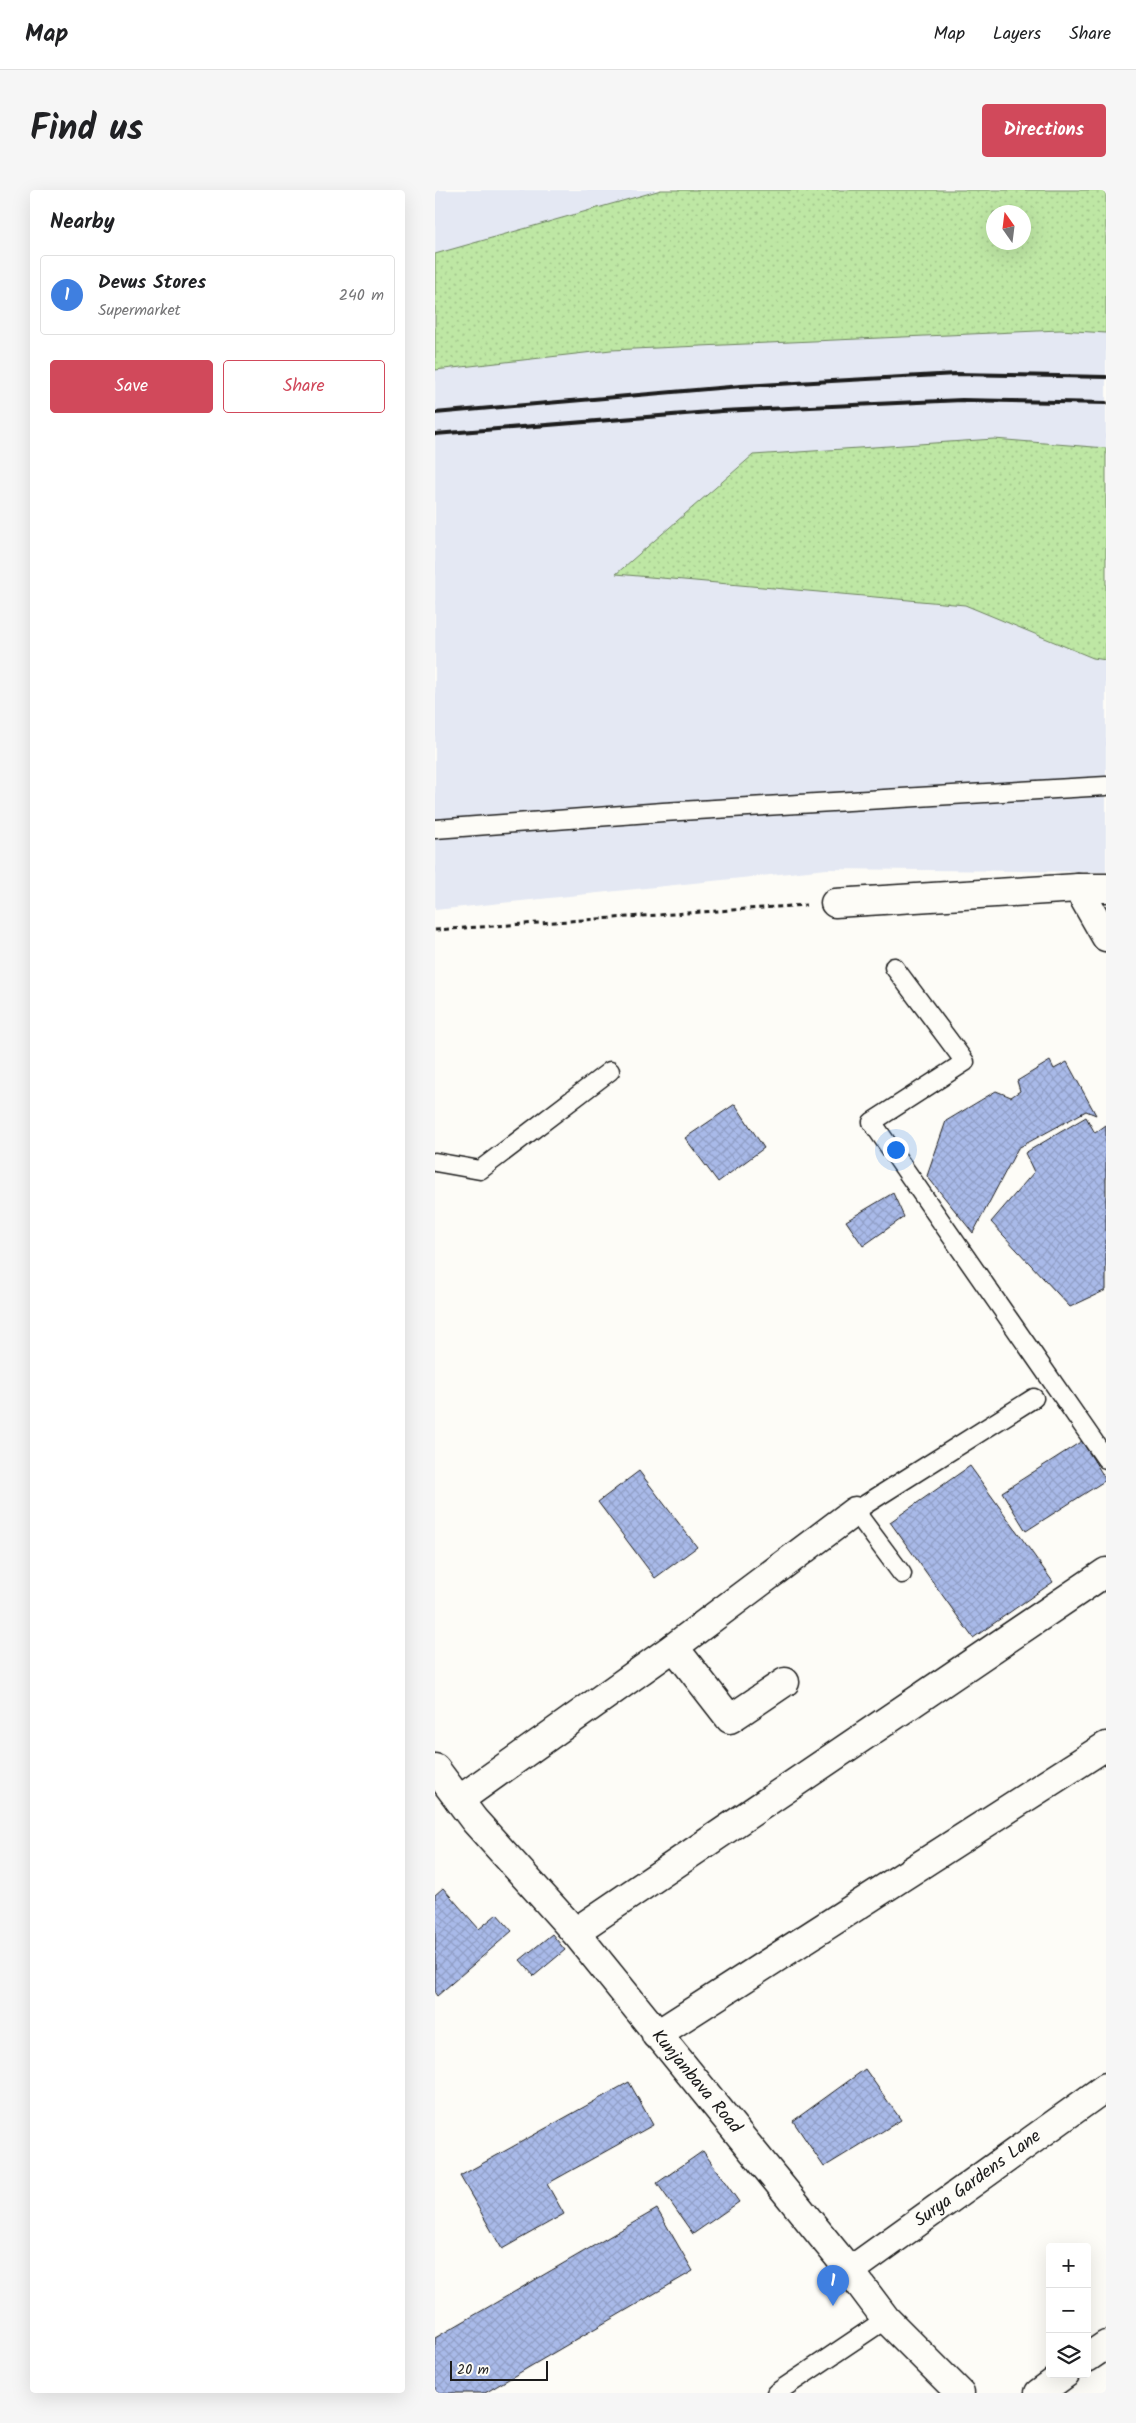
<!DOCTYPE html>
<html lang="en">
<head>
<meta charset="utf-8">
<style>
  :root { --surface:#fff; --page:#f6f6f6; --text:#202124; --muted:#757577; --line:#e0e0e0; --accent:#d1495b }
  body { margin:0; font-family:Kalam,sans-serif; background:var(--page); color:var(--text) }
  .controls { position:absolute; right:15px; bottom:15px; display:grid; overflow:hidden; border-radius:5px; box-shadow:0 5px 20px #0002 }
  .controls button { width:45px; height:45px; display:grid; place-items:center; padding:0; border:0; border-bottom:1px solid var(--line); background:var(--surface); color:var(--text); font:25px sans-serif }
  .compass { position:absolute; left:551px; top:15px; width:45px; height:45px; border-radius:50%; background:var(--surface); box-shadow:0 5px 20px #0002; rotate:346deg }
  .scale { position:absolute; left:15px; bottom:12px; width:98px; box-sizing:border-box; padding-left:5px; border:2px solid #1c1c1c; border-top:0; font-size:14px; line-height:18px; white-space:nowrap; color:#1c1c1c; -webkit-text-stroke:4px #fdfcf7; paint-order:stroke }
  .you { position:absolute; left:460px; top:959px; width:18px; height:18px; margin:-12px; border:4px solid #fff; border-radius:50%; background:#1a73e8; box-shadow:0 0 0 8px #1a73e833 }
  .badge { display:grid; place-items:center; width:32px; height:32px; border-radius:50%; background:var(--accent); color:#fff; font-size:16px; font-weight:700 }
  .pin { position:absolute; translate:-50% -41px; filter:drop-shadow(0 1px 2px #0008) }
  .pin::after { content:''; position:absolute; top:26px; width:18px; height:15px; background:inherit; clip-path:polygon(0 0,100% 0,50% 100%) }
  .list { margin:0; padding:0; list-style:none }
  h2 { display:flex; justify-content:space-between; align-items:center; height:65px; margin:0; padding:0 20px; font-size:21px }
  h2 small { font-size:16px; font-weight:400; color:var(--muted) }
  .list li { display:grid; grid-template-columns:32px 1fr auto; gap:15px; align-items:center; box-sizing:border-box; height:80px; margin:0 10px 10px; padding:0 10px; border:1px solid var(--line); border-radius:5px }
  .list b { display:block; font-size:19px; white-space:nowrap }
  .list p { margin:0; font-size:16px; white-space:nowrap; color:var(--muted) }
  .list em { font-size:16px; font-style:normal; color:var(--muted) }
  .actions { display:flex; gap:10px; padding:15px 20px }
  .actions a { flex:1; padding:11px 0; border:1px solid var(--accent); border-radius:5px; text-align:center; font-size:18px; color:var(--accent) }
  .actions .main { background:var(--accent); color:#fff }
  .icon { flex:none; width:28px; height:28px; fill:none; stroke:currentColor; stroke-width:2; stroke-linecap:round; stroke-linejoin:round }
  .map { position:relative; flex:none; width:671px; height:2203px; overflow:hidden; border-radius:5px }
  header { display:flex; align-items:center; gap:30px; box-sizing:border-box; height:70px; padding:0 25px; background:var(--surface); border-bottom:1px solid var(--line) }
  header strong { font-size:24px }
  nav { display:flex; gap:28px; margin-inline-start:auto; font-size:18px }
  .intro { display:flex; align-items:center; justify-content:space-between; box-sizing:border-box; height:120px; padding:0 30px }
  h1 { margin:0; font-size:35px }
  .button { padding:12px 22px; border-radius:5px; background:var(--accent); color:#fff; font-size:18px; font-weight:700 }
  main { display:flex; gap:30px; padding:0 30px }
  aside { flex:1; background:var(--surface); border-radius:5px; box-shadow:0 5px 20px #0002 }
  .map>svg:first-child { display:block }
  .built { fill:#e4e8f3; fill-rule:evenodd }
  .grass { fill:url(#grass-dots); stroke:#6d8260; fill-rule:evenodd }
  .building { fill:url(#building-cross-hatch); stroke:#1c1c1c }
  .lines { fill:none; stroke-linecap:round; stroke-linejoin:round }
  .service-casing { stroke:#1c1c1c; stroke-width:21 }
  .minor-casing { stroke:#1c1c1c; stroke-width:31 }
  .path { stroke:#1c1c1c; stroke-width:3; stroke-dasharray:5 4; stroke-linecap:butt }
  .service { stroke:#fdfcf7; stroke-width:18 }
  .minor { stroke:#fdfcf7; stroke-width:28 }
  .rail { stroke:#1c1c1c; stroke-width:4 }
  .labels { text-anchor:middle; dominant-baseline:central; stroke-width:4; stroke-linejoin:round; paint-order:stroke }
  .street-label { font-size:18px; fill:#1c1c1c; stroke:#fdfcf7 }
</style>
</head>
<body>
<header>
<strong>Map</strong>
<nav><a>Map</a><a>Layers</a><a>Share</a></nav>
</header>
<div class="intro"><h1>Find us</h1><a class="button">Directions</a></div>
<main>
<aside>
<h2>Nearby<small></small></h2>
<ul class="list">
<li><span class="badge" style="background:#3f7fe0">1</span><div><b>Devus Stores</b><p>Supermarket</p></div><em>240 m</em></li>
</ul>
<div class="actions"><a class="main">Save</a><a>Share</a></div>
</aside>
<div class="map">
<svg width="671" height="2203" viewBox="0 0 671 2203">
  <defs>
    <pattern id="grass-dots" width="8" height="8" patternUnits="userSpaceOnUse" patternTransform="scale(1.25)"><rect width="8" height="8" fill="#bee7a4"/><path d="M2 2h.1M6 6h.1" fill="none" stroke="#a3c68d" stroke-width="1.8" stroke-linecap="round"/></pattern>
    <pattern id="building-cross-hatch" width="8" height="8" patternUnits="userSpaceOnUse" patternTransform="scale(1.25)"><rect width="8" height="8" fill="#a9bae9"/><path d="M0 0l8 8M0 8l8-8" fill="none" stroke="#919fc7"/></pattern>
  </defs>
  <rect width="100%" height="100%" fill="#fdfcf7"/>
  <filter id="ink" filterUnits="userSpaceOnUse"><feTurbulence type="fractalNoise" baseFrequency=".02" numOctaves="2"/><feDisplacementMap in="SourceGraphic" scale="10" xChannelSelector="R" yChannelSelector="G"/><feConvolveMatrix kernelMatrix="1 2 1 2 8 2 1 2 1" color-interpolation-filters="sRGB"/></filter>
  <g filter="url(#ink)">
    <!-- built -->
    <path class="built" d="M 0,0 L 671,0 L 671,682 L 392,679 L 0,720 ZM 558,22 L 588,22 L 588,52 L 558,52 Z"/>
    <!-- grass -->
    <g class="grass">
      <path d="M 226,0 L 671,0 L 671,143 L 625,140 L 176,160 L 0,180 L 0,64 ZM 558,22 L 588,22 L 588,52 L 558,52 Z"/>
      <path d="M 559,249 L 671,258 L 671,470 L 658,468 L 530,415 L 181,384 L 318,265 Z"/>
    </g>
    <!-- building -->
    <g class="building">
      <path d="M 615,871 L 619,879 L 632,872 L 661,925 L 651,921 L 583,958 L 538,1043 L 492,986 L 511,931 L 561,901 L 576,907 L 585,901 L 582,891 Z"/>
      <path d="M 300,914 L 329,958 L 283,992 L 250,948 Z"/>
      <path d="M 651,927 L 660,943 L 671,935 L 671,1100 L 635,1117 L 556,1032 L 599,982 L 590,963 Z"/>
      <path d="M 458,1003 L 469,1027 L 428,1056 L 411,1031 Z"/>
      <path d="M 647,1251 L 671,1290 L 591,1341 L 567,1302 Z"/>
      <path d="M 535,1276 L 618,1392 L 538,1448 L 455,1332 Z"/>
      <path d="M 204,1281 L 262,1357 L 220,1388 L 163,1312 Z"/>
      <path d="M 8,1698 L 44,1739 L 62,1724 L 77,1741 L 2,1806 L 0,1803 L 0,1705 Z"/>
      <path d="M 117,1744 L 130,1760 L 99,1786 L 85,1770 Z"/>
      <path d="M 430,1879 L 466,1930 L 389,1977 L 358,1931 Z"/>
      <path d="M 194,1892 L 218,1935 L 112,1994 L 129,2024 L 67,2059 L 25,1986 Z"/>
      <path d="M 268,1961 L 304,2012 L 258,2044 L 222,1993 Z"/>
      <path d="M 222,2019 L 258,2081 L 50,2203 L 0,2203 L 0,2148 Z"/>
    </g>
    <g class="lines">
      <!-- service casing -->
      <g class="service-casing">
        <g id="service">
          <path d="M 0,639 L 228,622 L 671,596"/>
          <path d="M 459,777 L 530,872 L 437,932 L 671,1269"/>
          <path d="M 0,972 L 45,980 L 175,881"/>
          <path d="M 467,1384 L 420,1321 L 599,1208"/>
          <path d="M 341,2203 L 451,2129"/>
        </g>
      </g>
      <!-- minor casing -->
      <g class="minor-casing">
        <g id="minor">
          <path d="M 643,698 L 671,747"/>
          <path d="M 400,713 L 643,698 L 671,698"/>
          <path d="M 239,1457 L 295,1529 L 350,1492"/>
          <path d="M 0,1578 L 39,1630 L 140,1742 L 415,2081 L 451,2129 L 525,2203"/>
          <path d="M 24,1610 L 239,1457 L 420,1321"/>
          <path d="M 140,1742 L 671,1382"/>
          <path d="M 221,1845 L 671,1556"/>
          <path d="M 415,2081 L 671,1897"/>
          <path d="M 652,2168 L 671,2155"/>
          <path d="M 604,2203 L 630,2184"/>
        </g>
      </g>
      <!-- path -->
      <path class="path" d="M 0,740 L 371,715"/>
      <!-- service -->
      <use href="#service" class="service"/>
      <!-- minor -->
      <use href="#minor" class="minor"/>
      <!-- rail -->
      <g class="rail">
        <path d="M 0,223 L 306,196 L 521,184 L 671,187"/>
        <path d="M 0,244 L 287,221 L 527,210 L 671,213"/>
      </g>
    </g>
  </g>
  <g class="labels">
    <!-- street labels -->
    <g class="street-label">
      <text transform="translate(261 1892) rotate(50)">Kunjanbava Road</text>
      <text transform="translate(543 1989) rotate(-36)">Surya Gardens Lane</text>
    </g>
  </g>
</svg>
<div class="controls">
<button>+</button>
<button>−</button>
<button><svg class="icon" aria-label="layers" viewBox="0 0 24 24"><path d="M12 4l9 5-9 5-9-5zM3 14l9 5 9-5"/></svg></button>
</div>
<svg class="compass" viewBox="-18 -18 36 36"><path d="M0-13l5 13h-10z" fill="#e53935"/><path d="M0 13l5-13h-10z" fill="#757577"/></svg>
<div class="scale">20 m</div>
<div class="you"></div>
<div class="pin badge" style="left:398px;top:2116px;background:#3f7fe0">1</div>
</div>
</main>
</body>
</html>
